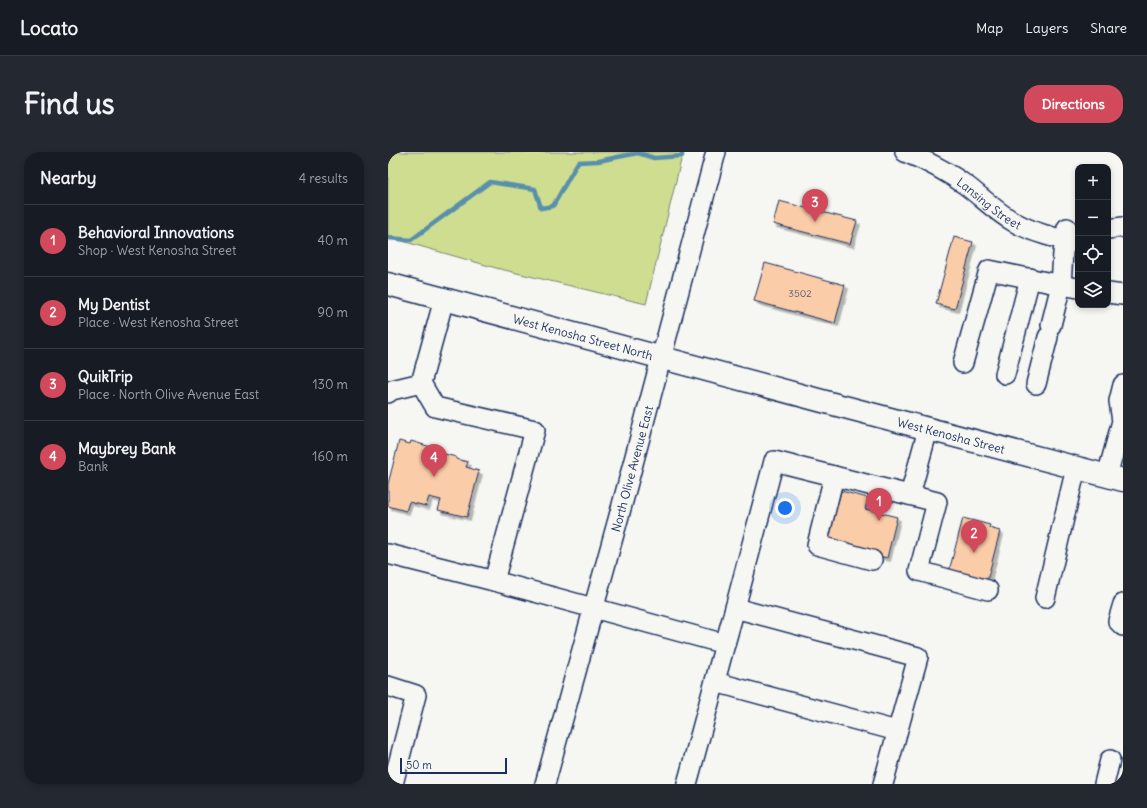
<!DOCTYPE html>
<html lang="en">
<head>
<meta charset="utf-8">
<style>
  :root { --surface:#171b24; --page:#242831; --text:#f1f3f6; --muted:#9ea1a6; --line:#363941; --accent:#d1495b }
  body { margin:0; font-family:Delius,sans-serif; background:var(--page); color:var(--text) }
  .controls { position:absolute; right:12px; top:12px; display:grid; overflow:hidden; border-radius:8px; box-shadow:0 2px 6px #0003 }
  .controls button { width:36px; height:36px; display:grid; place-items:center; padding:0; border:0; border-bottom:1px solid var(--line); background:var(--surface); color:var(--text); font:20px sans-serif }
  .scale { position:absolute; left:12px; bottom:10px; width:107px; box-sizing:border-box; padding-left:4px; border:2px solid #1b2f5e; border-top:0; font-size:11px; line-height:14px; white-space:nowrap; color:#1b2f5e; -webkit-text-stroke:3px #f6f6f2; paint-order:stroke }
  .you { position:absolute; left:397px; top:356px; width:14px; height:14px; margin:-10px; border:3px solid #fff; border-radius:50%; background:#1a73e8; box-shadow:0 0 0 6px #1a73e833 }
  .badge { display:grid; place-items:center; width:26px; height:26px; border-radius:50%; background:var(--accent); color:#fff; font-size:13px; font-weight:700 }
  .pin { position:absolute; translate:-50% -33px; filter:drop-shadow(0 1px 2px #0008) }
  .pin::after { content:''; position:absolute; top:21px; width:14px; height:12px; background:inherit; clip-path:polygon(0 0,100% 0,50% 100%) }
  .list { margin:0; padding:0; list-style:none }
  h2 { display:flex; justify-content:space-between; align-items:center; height:52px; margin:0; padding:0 16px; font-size:17px }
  h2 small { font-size:13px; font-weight:400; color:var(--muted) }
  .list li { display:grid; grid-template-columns:26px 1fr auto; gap:12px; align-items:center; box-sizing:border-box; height:72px; padding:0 16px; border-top:1px solid var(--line) }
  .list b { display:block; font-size:15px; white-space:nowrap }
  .list p { margin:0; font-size:13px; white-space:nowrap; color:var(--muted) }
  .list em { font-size:13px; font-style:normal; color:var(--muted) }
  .icon { flex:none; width:22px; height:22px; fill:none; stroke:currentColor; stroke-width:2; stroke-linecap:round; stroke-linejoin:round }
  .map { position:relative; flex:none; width:735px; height:632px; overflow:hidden; border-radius:16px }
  header { display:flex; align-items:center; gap:24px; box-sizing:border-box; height:56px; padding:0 20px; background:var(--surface); border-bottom:1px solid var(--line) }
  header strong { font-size:19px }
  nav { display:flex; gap:22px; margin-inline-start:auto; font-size:14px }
  .intro { display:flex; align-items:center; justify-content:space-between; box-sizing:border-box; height:96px; padding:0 24px }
  h1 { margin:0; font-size:28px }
  .button { padding:10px 18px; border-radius:16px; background:var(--accent); color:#fff; font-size:14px; font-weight:700 }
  main { display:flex; gap:24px; padding:0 24px }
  aside { flex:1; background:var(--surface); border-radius:16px; box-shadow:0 2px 6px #0003 }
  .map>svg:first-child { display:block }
  .green { fill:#cfdd90; stroke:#758677 }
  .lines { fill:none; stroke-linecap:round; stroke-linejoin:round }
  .stream { stroke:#5990ab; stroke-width:4.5 }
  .building { fill:#facda8; stroke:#1b2f5e; filter:url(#shadow) }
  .minor-casing { stroke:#1b2f5e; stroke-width:22 }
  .major-casing { stroke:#1b2f5e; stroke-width:25 }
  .minor { stroke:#f6f6f2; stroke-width:19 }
  .major { stroke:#f6f6f2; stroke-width:22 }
  .labels { text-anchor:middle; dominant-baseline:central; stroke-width:4; stroke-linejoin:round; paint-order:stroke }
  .number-label { font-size:10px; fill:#535670 }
  .street-label { font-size:12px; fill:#1b2f5e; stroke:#f6f6f2 }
</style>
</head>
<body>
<header>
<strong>Locato</strong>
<nav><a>Map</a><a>Layers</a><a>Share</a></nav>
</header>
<div class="intro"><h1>Find us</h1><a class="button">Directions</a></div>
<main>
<aside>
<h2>Nearby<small>4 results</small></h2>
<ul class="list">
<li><span class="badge">1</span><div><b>Behavioral Innovations</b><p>Shop · West Kenosha Street</p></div><em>40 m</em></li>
<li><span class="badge">2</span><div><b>My Dentist</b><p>Place · West Kenosha Street</p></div><em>90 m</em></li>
<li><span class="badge">3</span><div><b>QuikTrip</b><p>Place · North Olive Avenue East</p></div><em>130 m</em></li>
<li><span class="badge">4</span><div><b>Maybrey Bank</b><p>Bank</p></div><em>160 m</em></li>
</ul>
</aside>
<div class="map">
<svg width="735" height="632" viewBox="0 0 735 632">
  <defs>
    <filter id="shadow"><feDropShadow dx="3.5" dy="3.5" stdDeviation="0" flood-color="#0004"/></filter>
  </defs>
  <rect width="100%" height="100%" fill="#f6f6f2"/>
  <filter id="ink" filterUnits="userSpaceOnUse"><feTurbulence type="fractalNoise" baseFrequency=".025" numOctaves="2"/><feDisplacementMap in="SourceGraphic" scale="8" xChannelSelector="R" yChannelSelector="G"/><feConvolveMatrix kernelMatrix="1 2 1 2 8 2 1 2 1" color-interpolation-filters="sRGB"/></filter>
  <g filter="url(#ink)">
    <!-- green -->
    <path class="green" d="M 0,0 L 295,0 L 258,152 L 108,116 L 0,85 Z"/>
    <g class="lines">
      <!-- stream -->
      <path class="stream" d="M 0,86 L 23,88 L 102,30 L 147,37 L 153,56 L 165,54 L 190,10 L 210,9 L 250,1 L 266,6 L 294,4 L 294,0"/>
    </g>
    <!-- building -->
    <g class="building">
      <path d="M 391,49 L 469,69 L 462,92 L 385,72 Z"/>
      <path d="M 566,85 L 585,90 L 567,157 L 548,152 Z"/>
      <path d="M 377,111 L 457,133 L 447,171 L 366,149 Z"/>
      <path d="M 11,289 L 22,292 L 23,289 L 46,296 L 45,301 L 49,302 L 49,300 L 68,305 L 68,307 L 80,310 L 78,315 L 91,319 L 79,365 L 50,358 L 53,348 L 41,345 L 38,354 L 21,350 L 18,359 L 0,354 L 0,332 Z"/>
      <path d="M 453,339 L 480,346 L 477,357 L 509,365 L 499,406 L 439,390 Z"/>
      <path d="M 575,366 L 602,373 L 601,376 L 612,379 L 598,433 L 560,423 Z"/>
    </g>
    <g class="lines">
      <!-- minor casing -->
      <g class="minor-casing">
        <g id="minor">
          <path id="s1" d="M 517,0 C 539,9 560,20 579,34 C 596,47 607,59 626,70 C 646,81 667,86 690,91"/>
          <path d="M 679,76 L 675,101 L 673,133 L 690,136"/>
          <path d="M 720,77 L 735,75"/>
          <path d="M 720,141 L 735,143"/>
          <path d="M 56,147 L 33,231 L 47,255 L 147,278 L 106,429 L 337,492 L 299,632"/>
          <path d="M 575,211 L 601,118 L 673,133 L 663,173"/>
          <path d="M 617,222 L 642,126"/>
          <path d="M 648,232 L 660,185"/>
          <path d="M 0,241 L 4,238 L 33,231"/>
          <path d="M 446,324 L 429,393 L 484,408"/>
          <path d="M 719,324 L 734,269 L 731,249 L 735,233"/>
          <path d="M 522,343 L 540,277"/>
          <path d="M 0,402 L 106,429"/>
          <path d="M 657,446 L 688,316"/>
          <path d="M 735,452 L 730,469 L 735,474"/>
          <path d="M 337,492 L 347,456"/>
          <path d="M 327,530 L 509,579"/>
          <path d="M 0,534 L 28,543 L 5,632"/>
          <path id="s2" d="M 157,632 L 234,353 L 328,0"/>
          <path d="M 495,632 L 530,505 L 347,456 L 386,309 L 549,350 L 531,419 L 600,438"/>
          <path d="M 716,632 L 722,608"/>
        </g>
      </g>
      <!-- major casing -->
      <g class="major-casing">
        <g id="major">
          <path id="s3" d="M 0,132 L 449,253 L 735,328"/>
        </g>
      </g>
      <!-- minor -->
      <use href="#minor" class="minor"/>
      <!-- major -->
      <use href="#major" class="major"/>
    </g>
  </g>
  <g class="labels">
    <!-- number labels -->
    <g class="number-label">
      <text x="412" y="141">3502</text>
    </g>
    <!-- street labels -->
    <g class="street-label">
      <text stroke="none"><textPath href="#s1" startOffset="99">Lansing Street</textPath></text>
      <text stroke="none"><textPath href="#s3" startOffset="202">West Kenosha Street North</textPath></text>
      <text stroke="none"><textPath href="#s3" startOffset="583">West Kenosha Street</textPath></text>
      <text stroke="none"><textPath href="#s2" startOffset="327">North Olive Avenue East</textPath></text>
    </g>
  </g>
</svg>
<div class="controls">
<button>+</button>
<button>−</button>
<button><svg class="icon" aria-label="locate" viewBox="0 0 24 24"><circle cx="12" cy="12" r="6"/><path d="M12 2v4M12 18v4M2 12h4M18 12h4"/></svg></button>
<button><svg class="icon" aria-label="layers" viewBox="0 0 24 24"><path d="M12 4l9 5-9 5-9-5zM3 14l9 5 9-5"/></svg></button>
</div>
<div class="scale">50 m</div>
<div class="you"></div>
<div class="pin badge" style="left:491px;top:369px">1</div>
<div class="pin badge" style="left:586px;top:401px">2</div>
<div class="pin badge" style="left:427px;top:70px">3</div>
<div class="pin badge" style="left:46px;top:325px">4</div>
</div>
</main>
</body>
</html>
